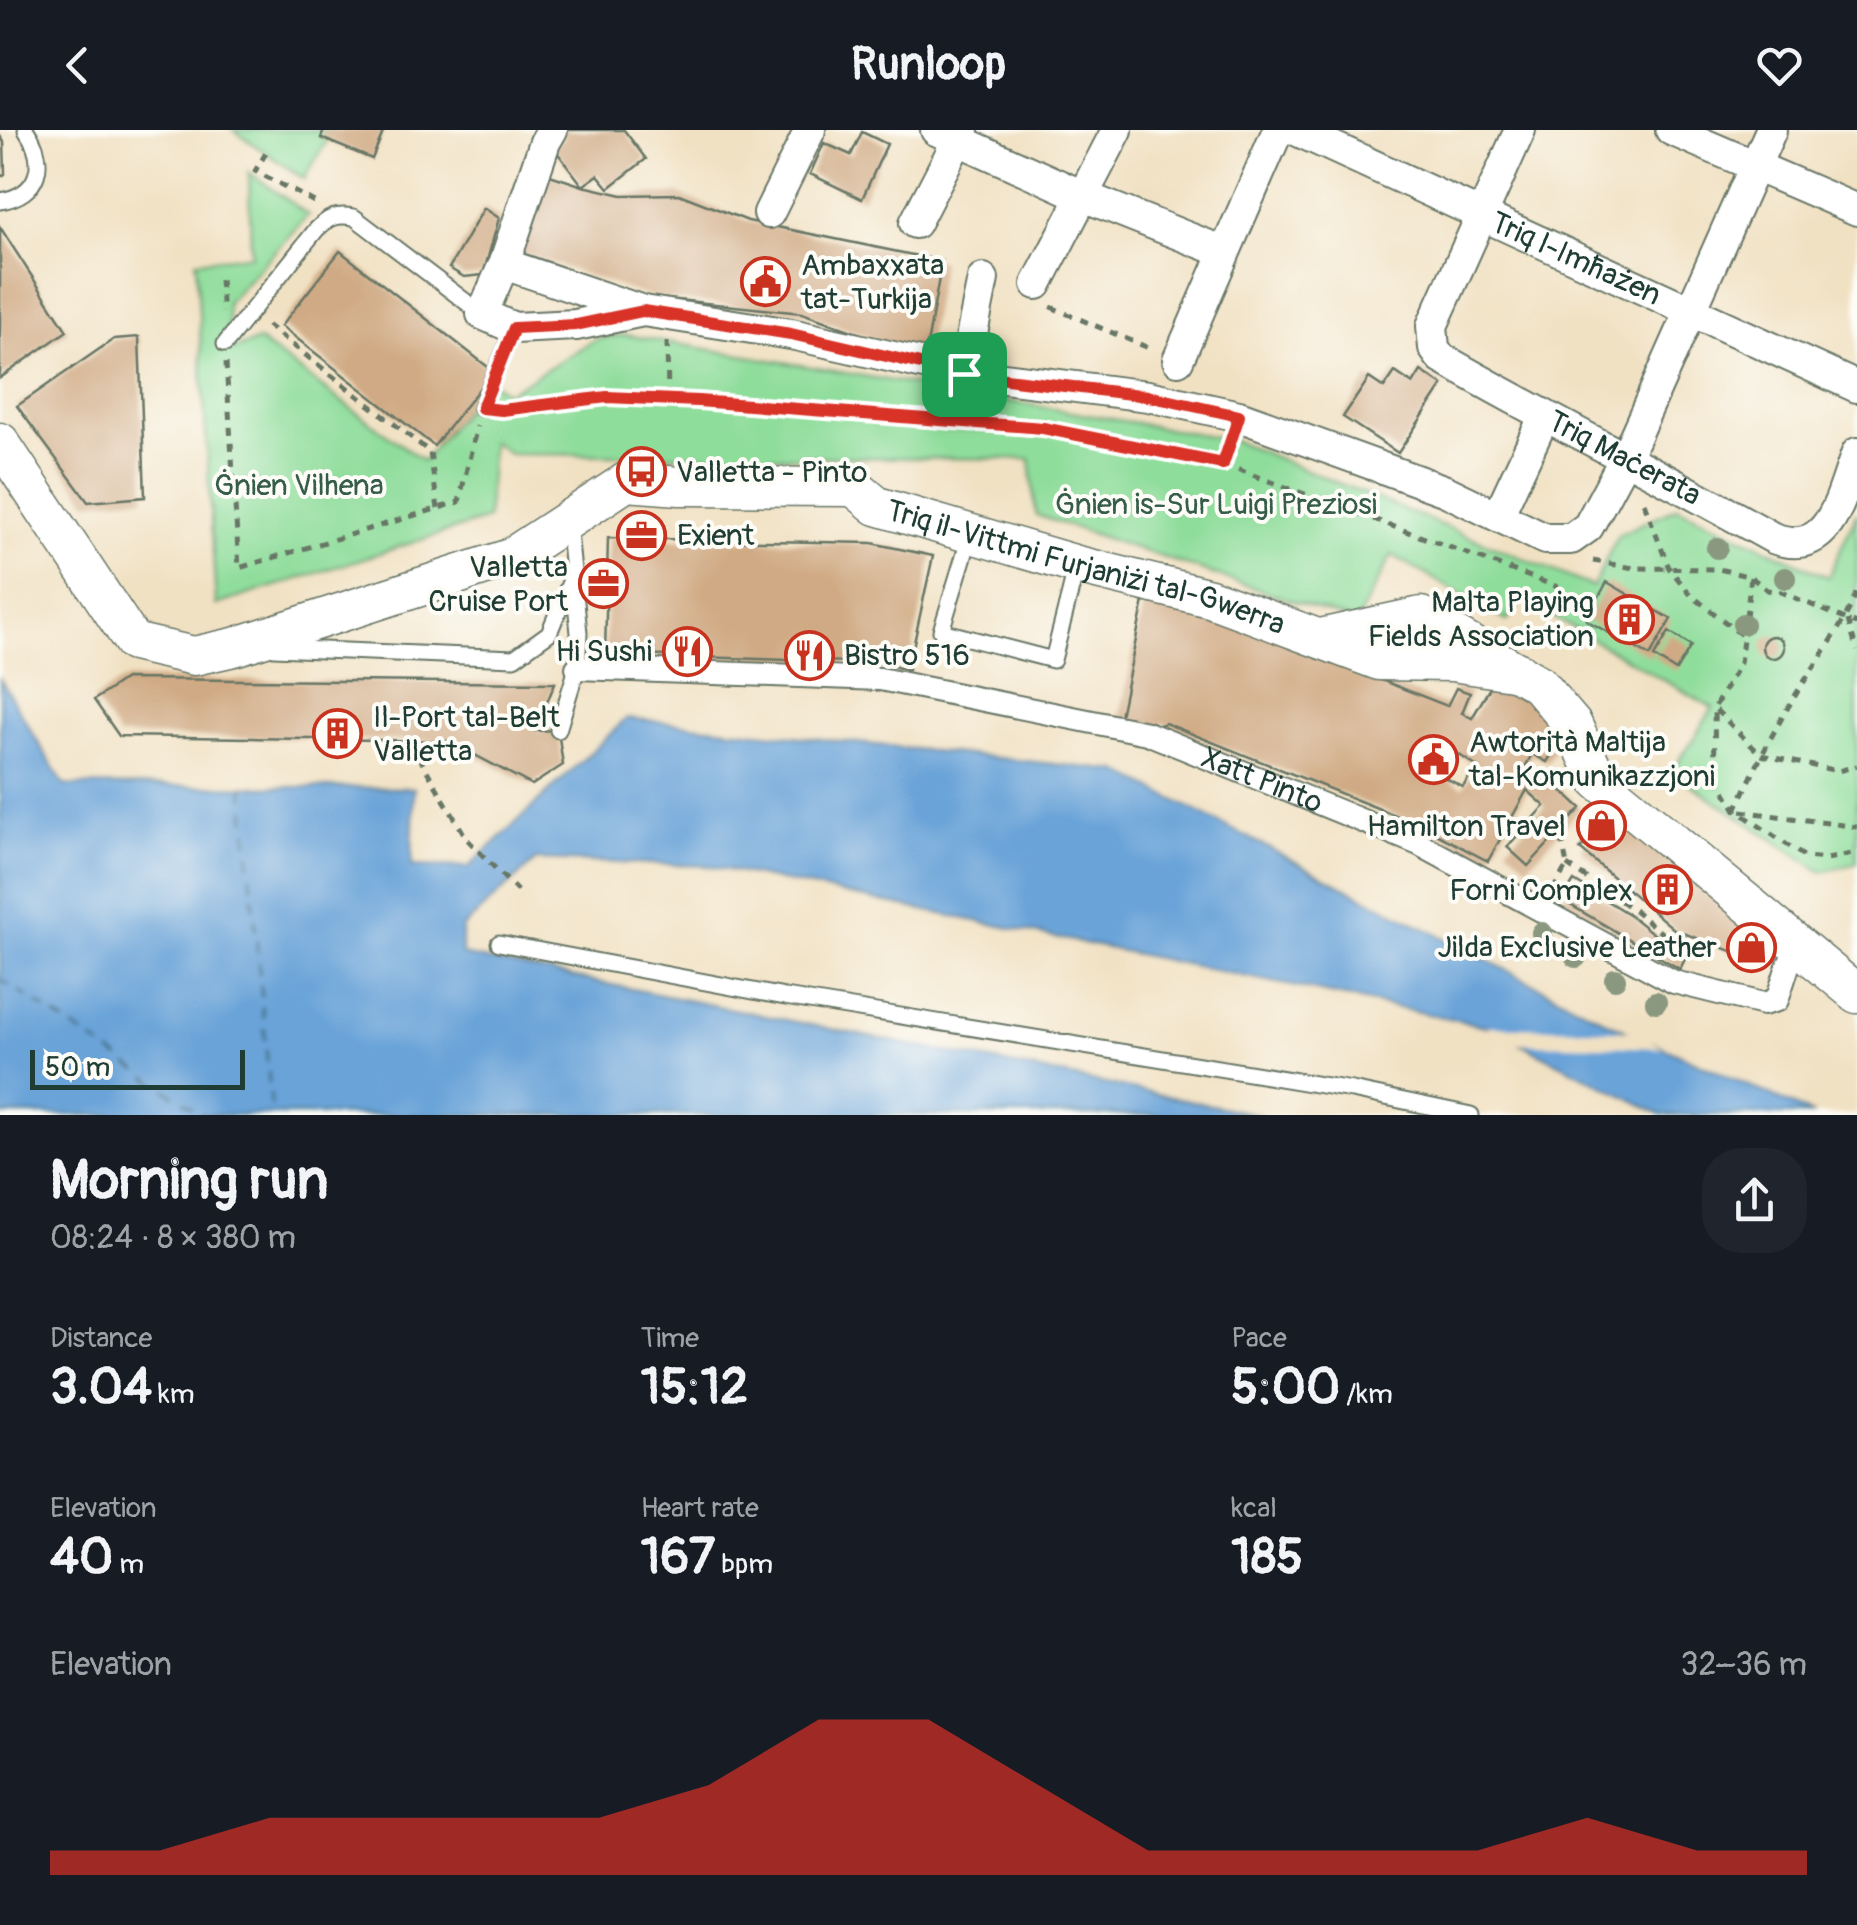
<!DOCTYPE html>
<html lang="en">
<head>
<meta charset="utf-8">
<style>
  :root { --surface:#171b24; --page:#20242c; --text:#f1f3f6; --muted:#9ea1a6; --accent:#d93025 }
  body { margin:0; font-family:Pangolin,sans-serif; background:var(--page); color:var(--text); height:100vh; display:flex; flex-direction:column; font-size:38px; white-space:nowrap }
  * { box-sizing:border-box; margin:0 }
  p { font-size:32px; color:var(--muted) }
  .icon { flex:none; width:55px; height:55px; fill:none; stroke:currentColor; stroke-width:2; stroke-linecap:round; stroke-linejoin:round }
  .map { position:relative; height:985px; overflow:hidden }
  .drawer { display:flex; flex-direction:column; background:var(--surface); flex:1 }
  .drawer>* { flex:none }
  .scale { position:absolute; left:30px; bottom:25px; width:215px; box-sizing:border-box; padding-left:10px; border:5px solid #1f3d34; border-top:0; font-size:28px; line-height:35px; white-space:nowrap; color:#1f3d34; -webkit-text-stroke:8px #fdfcf7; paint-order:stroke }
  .pin { position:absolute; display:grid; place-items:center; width:85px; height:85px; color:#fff; margin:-42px; border-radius:20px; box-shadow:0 5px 15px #0006 }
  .round { display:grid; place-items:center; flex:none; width:105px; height:105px; border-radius:40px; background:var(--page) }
  .head { display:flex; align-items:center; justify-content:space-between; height:170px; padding:0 50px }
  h1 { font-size:55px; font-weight:800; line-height:75px }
  .figures { display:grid; grid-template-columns:repeat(3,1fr); gap:15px; height:170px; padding:10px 50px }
  .figures div { display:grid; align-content:center }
  .figures b { font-size:50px; font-weight:800 }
  .figures small { font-size:28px; font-weight:400 }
  .figures p { font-size:28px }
  .chart { height:280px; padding:20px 50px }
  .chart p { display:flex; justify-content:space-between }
  .chart svg { width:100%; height:180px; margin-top:10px; fill:var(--accent); opacity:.7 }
  header { display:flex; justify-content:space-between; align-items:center; height:130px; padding:0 50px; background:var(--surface); font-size:45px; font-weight:800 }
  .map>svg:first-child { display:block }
</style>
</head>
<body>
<header><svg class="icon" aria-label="back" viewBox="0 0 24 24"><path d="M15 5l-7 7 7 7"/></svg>Runloop<svg class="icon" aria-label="heart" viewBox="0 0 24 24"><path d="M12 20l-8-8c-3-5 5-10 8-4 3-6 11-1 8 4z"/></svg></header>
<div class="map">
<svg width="1857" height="985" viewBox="0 0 1857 985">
  <rect width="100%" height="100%" fill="#fdfcf7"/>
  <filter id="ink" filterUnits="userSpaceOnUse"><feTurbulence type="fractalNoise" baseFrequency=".01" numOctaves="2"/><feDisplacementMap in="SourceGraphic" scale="20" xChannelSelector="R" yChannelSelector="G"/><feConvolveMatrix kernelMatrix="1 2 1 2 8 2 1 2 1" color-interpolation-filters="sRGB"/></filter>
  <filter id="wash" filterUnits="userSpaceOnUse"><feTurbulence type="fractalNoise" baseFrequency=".0048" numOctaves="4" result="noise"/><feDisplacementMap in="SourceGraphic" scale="40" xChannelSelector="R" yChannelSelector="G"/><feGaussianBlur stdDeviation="2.25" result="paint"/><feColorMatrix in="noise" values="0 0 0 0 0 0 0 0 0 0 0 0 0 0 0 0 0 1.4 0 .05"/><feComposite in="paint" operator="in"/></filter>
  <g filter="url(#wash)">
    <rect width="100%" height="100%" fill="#f1e1c3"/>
    <path fill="#8fdd9b" stroke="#578d68" stroke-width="2.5" d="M233,0H333L304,49Z
      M249,42L308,85L227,173L231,220L259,211L423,331L489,250L507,263L596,209L626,205L1233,310L1593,457L1618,405L1677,377L1828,447L1857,382V733L1822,742L1672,642L1713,578L1523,470L1507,491L1392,425L1356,492L1036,385L1030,329L509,324L492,311L487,389L216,475L196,131L251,125Z"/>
    <path fill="#69a3d8" stroke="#447086" stroke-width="2.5" d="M0,549L64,655L414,658L412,736L469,737L627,588L1118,641L1612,894L1814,985H1662L1486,896L708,736L536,730L462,798V825L1261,985H0Z"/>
    <path fill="#f1e1c3" d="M1487,896L1637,901L1663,918L1505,913L1492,906Z"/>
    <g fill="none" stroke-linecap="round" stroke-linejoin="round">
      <path stroke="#39616d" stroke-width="2.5" stroke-dasharray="12 10" stroke-linecap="butt" d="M243,657L272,985
        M0,849L204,985"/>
    </g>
    <g id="blocks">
      <path fill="#d0aa84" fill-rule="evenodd" d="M324,0H384L372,29L321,8Z
        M560,0H624L646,29L609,58L598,45L583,56L622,65L679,64L748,91L942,131L925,227L802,183L649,167L516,121L544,43L583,56L553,17L565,7Z
        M862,2L887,14L862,69L810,44L824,13L851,25Z
        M0,6L4,12L5,44L0,47Z
        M484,78L499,88L483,145L464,147L449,138Z
        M0,97L67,201L0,248Z
        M340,121L493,241L434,316L281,196Z
        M139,207L145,367L88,372L17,276L114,209Z
        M1421,241L1443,255L1398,323L1343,287L1369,248L1384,258L1395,242L1413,254Z
        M608,408L872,413L933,426L908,540L880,533L605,524Z
        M1607,452L1671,489L1650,526L1586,490Z
        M1144,471L1213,484L1447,576L1456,558L1470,563L1462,583L1472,588L1495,549L1569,596L1547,632L1532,624L1520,647L1531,654L1542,642L1581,678L1528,736L1507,717L1545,676L1527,660L1488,731L1417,694L1165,593L1157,596L1120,586ZM1455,622L1476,636L1463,657L1442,646Z
        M1669,502L1691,516L1676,541L1654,527Z
        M1762 517a11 11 0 1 1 22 0a11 11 0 1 1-22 0Z
        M125,549L555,553L535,601L558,600L563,635L532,655L448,611L119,606L94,570Z
        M1618,683L1766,807L1737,823L1675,800L1580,719Z
        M1574,751L1630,785L1685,829L1680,839L1562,770Z"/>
    </g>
  </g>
  <g filter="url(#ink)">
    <use href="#blocks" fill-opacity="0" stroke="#687666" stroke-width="2.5"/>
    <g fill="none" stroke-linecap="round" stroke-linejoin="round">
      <defs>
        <path id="service" d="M0,71C40,65 48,32 26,0
          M225,214L316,100C329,87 336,84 354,87L482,184
          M481,278L514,198
          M971,403L941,501L1053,530L1077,435
          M274,518L514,528L549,503L573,445
          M558,600L577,538L579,503L568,391
          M499,813L785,867L1352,960L1471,985"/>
        <g id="pedestrian">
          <path id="s1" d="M577,538L880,549L1147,603L1419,714L1674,852L1763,874L1777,870L1788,836L1800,815"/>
        </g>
        <g id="minor">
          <path d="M936,0L1083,66L1224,122"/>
          <path id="s2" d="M1296,0L1857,257"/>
          <path id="s3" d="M1520,0L1432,196L1434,218L1441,228C1550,291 1663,346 1773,408C1832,429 1840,366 1857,323"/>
          <path d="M1671,0L1857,80"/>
          <path d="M769,83L810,0"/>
          <path d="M915,93L963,0"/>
          <path d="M504,134L643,181L576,195L514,198L482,184L504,134L545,12L552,0"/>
          <path d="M1037,154L1117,0"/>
          <path d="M643,181L791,204L964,243L1148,266L1239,286L1446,361L1545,409H1571L1588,397L1626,326L1771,0"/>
          <path d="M1178,230L1278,0"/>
          <path d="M964,243L983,149"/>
          <path d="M1498,386L1544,287"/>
        </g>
        <g id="tertiary">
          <path id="s4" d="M0,312L133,512L194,526L234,517L510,428L626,352L680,356L854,357L877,376L1077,435L1210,468L1379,531L1452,532L1519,542"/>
          <path d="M1320,508L1421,486L1538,554L1573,595L1598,650L1857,864"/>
        </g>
      </defs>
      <use href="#service" stroke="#687666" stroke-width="19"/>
      <use href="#pedestrian" stroke="#687666" stroke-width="26"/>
      <use href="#minor" stroke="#687666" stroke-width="34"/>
      <use href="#tertiary" stroke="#687666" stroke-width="41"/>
      <path stroke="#687666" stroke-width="5" stroke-dasharray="8 8" stroke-linecap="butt" d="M266,23L255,41L318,74
        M220,150L223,182
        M1051,177L1151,219
        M267,195L430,322L438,379
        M667,212L668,269
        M226,233L239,438L459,372L477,296
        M505,280L607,267L697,271L1043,298L1223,334L1232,311
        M1223,334L1558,457
        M1644,373L1669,438L1691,465L1744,507
        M1593,431L1634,438L1719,439L1751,447L1767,460L1781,462L1857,494
        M1751,447L1740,533L1714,578L1715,643L1736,680L1805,727L1827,729L1857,723
        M1848,490L1857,521
        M1716,580L1761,625L1838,641L1857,636
        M419,627L467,709L517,761
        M1736,680C1753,642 1771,605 1793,569C1815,533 1842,501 1857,461
        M1741,681L1857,697
        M1567,735L1634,780L1694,830
        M1553,760L1567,735L1560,701"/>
      <use href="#service" stroke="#fff" stroke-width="15"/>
      <use href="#pedestrian" stroke="#fff" stroke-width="22"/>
      <use href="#minor" stroke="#fff" stroke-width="30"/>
      <use href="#tertiary" stroke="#fff" stroke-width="38"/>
    </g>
    <g fill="#8a9880">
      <circle cx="1717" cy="418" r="11"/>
      <circle cx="1785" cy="448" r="11"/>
      <circle cx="1743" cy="494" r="11"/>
      <circle cx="1542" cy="803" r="11"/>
      <circle cx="1576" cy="827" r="11"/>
      <circle cx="1615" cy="849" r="11"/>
      <circle cx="1656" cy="872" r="11"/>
    </g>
  </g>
  <g fill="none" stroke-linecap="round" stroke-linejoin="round" filter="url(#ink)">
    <defs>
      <path id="route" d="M643,181L791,204L964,244L1148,266L1239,286L1223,334L1043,298L698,271L607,267L502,280L482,278L514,198L576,195Z"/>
    </defs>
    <use href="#route" stroke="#fff" stroke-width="20"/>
    <use href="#route" stroke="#d93025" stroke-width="12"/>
  </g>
  <defs>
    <symbol id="civic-ring" viewBox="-11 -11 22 22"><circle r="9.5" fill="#fdfcf7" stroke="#c8321e" stroke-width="1.5"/><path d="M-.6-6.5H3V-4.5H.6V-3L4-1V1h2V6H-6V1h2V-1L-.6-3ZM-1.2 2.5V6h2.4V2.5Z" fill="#c8321e"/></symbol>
    <symbol id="bus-ring" viewBox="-11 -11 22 22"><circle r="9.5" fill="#fdfcf7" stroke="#c8321e" stroke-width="1.5"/><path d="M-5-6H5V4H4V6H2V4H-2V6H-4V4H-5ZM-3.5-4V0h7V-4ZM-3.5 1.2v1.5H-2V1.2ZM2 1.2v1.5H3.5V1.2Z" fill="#c8321e"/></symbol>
    <symbol id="office-ring" viewBox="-11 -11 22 22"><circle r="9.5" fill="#fdfcf7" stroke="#c8321e" stroke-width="1.5"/><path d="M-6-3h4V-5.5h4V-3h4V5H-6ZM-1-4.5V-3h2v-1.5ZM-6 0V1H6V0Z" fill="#c8321e"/></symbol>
    <symbol id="building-ring" viewBox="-11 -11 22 22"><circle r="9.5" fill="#fdfcf7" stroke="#c8321e" stroke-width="1.5"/><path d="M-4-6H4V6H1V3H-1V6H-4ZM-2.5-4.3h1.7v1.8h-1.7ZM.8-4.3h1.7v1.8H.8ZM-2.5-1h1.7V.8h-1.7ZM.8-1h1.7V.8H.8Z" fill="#c8321e"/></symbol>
    <symbol id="restaurant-ring" viewBox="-11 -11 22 22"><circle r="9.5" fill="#fdfcf7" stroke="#c8321e" stroke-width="1.5"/><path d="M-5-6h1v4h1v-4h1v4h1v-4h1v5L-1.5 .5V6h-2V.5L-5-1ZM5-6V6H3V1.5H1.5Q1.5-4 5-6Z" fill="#c8321e"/></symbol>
    <symbol id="shop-ring" viewBox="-11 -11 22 22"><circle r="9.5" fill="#fdfcf7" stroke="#c8321e" stroke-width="1.5"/><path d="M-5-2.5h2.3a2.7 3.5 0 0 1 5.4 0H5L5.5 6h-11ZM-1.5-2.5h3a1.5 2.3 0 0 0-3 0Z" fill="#c8321e"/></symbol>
  </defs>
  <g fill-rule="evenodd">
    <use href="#civic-ring" x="738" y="124" width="55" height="55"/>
    <use href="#bus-ring" x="614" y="314" width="55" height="55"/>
    <use href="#office-ring" x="614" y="378" width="55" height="55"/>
    <use href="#office-ring" x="576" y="426" width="55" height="55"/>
    <use href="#building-ring" x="1602" y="462" width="55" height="55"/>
    <use href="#restaurant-ring" x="660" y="494" width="55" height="55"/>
    <use href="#restaurant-ring" x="782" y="498" width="55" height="55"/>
    <use href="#building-ring" x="310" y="576" width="55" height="55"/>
    <use href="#civic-ring" x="1406" y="602" width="55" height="55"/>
    <use href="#shop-ring" x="1574" y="668" width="55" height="55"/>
    <use href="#building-ring" x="1640" y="732" width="55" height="55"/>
    <use href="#shop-ring" x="1724" y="790" width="55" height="55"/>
  </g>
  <g text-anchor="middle" stroke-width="8" stroke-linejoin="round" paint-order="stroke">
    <g font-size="30" fill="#1f3d34" stroke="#fdfcf7">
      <text dy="10" stroke="none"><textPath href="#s2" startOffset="308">Triq l-Imħażen</textPath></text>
      <text dy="10" stroke="none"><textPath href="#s3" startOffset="458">Triq Maċerata</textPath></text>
      <text dy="10" stroke="none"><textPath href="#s4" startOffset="1248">Triq il-Vittmi Furjaniżi tal-Gwerra</textPath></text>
      <text dy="10" stroke="none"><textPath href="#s1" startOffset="700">Xatt Pinto</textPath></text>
    </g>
    <g font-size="30" fill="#1f3d34" stroke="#fdfcf7" text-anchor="start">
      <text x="801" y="145">Ambaxxata<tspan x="801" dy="34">tat-Turkija</tspan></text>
      <text x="676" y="352">Valletta - Pinto</text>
      <text x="677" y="415">Exient</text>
      <text x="568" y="447" text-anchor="end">Valletta<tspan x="568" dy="34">Cruise Port</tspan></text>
      <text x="1594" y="482" text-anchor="end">Malta Playing<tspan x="1594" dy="34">Fields Association</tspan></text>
      <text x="652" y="531" text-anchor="end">Hi Sushi</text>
      <text x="844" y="535">Bistro 516</text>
      <text x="373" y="597">Il-Port tal-Belt<tspan x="373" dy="34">Valletta</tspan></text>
      <text x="1469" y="622">Awtorità Maltija<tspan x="1469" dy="34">tal-Komunikazzjoni</tspan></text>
      <text x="1566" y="706" text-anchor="end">Hamilton Travel</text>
      <text x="1633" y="770" text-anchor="end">Forni Complex</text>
      <text x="1717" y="827" text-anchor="end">Jilda Exclusive Leather</text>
    </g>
    <g font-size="30" fill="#355d49" stroke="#fdfcf7">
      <text x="299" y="365">Ġnien Vilhena</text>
      <text x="1216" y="384">Ġnien is-Sur Luigi Preziosi</text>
    </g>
  </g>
</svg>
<div class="scale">50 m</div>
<div class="pin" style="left:964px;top:244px;background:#1e9e55"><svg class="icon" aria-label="arrive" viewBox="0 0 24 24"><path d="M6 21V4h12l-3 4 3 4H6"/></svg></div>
</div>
<section class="drawer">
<div class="head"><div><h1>Morning run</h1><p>08:24 · 8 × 380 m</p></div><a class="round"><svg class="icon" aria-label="share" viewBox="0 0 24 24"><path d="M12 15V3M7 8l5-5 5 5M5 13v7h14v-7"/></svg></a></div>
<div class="figures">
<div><p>Distance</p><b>3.04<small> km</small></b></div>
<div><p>Time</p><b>15:12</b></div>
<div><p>Pace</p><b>5:00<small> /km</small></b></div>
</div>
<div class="figures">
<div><p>Elevation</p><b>40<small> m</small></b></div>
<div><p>Heart rate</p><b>167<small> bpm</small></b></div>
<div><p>kcal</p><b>185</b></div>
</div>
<div class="chart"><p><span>Elevation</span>32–36 m</p>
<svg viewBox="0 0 160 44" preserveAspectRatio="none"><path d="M0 44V38L10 38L20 30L30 30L40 30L50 30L60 22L70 6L80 6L90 22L100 38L110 38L120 38L130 38L140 30L150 38L160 38V44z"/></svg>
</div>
</section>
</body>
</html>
